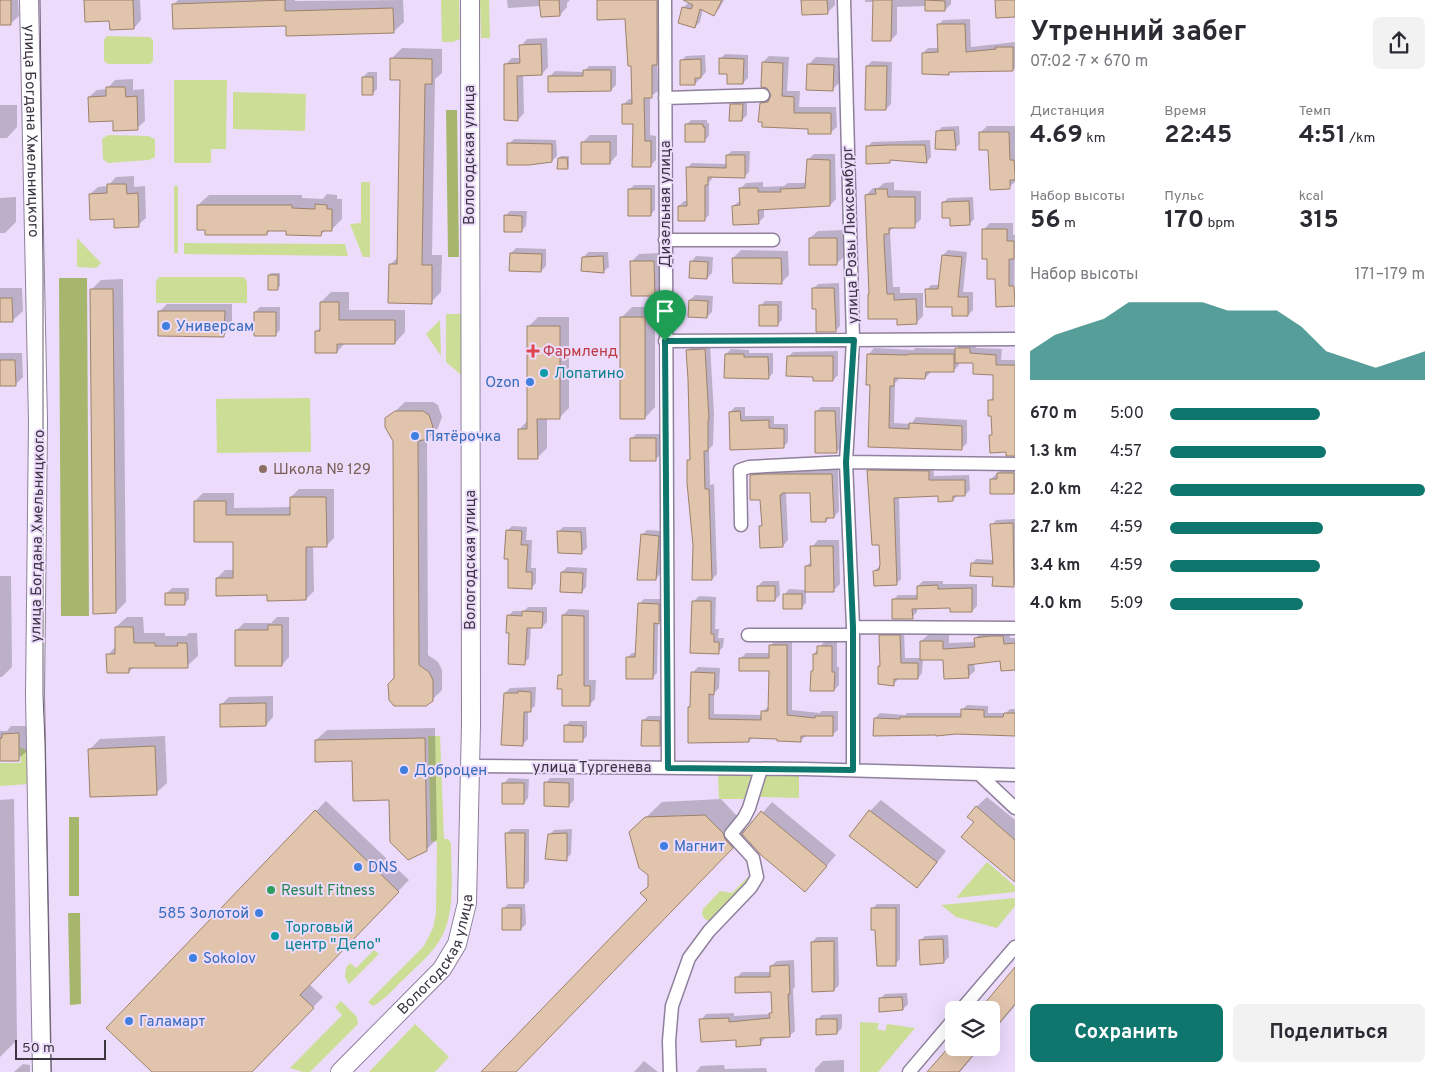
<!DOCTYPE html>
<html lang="ru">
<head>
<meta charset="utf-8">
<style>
  :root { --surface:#fff; --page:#f2f2f3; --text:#2b2b33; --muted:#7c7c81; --accent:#0f766e }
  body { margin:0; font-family:Overpass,sans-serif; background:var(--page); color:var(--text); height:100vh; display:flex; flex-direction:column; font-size:19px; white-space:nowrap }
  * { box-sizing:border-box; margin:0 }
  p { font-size:16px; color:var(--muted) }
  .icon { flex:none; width:28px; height:28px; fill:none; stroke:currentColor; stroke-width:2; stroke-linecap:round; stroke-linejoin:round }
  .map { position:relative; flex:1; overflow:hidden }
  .drawer { display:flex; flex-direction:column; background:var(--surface); width:425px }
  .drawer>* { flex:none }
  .tools { position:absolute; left:945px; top:1001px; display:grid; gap:10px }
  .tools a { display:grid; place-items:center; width:55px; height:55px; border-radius:8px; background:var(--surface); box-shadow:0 5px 20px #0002; font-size:25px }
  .scale { position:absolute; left:15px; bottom:12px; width:91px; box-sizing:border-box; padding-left:5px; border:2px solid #3b3441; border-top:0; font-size:14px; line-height:18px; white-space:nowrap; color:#3b3441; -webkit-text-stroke:4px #ecdbfb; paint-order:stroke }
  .pin { position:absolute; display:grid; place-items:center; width:42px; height:42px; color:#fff; margin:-51px -21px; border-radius:50% 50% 50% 0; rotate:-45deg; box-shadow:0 0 5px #0007 }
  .pin .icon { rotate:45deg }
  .round { display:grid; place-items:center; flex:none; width:52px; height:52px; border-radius:8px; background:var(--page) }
  .head { display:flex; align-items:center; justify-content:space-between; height:85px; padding:0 15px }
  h1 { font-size:28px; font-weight:700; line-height:38px }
  .metrics { display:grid; grid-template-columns:repeat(3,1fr); gap:8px; height:85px; padding:5px 15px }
  .metrics div { display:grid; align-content:center }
  .metrics b { font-size:25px; font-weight:700 }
  .metrics small { font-size:14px; font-weight:400 }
  .metrics p { font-size:14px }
  .chart { height:140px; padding:10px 15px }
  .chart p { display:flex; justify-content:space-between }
  .chart svg { width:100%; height:90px; margin-top:5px; fill:var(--accent); opacity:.7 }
  .cta { display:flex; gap:10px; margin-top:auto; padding:10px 15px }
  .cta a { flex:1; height:58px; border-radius:8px; background:var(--accent); color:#fff; font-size:20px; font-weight:700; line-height:58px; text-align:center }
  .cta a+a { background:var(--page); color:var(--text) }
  ul { padding:0 15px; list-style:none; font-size:16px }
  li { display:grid; grid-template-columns:80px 60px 1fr; align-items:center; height:38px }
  li i { height:12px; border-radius:6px; background:var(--accent) }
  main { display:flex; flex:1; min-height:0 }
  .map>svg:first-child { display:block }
</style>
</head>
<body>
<main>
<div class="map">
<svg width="1015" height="1072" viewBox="0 0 1015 1072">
  <rect width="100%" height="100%" fill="#ecdbfb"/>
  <path fill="#ccde95" d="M441,0H459L460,39L453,42H442Z
    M480,0H489L490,38H481Z
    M107,36L150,37L153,40V61L150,64H108L104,61V40Z
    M174,80H227L226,149H211V163H174Z
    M233,92L306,94L305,131L233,129Z
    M108,135L148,136L155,139V157L149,160L108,163L103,159L102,139Z
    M361,182H370V257H363L350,224L361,223Z
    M174,186H178V253H174Z
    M77,238L101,263L96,268L77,267Z
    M184,243L345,244L348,256L184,254Z
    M160,277H244L247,282V303H156V282L158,278Z
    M446,314H466V379L446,362Z
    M440,320L441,356L426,334Z
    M310,398L311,452L217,453L216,399Z
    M428,736H440L444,839H448L451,843C451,871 456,913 441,938C433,953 417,966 405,978C395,987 385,1000 373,1006L368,1002L424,946L433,928L436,913L437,842L431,841Z
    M20,747L31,753L29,784L0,786V763H21Z
    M718,772H751V780L744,799H719Z
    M767,773L799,774V798L760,797Z
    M987,862L1015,886V892L956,898Z
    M751,874L753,878L711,921L706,920L702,915L703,909L720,891L732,893Z
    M1015,898V906L997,928L956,917L941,905Z
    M374,950L379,954L349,984L345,977L346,968L350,963L356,968Z
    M341,1001L357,1017L358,1024L310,1072H303L290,1068L342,1015L335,1007Z
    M860,1022L879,1023L877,1029L885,1031L887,1024L915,1028L878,1072H860Z
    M415,1024L449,1057L435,1072H369Z"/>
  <path fill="#a6b76d" d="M446,110H457L459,257H448Z
    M59,278H87L89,616H61Z
    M69,817H79V896H69Z
    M68,913H80L81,1004L70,1005Z"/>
  <path fill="#0003" d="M0,0H18L19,16L11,23L0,24Z
    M85,0H140L141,20L134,28L111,19Z
    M178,0H295V1L403,0L404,22L393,32L287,24L174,4Z
    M507,0H570L567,3V7L560,15L541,6L508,8Z
    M598,0H663V58L657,63L658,91L650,97V135L656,136V160L650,166L634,122L623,105L629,99H633V65L626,18Z
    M697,0H724L719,9L714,14L703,9L700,22L695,27L683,8L688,3L694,4Z
    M802,0H835V5L827,13Z
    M865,0H951V4L945,10L926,6L897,7V34L891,40L874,2H865Z
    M970,19L971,47L1015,42V68L1013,70L951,71L948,73L923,53L928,48H939L938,25L943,20Z
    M547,38L548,67L542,74L523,75L524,113L518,120L505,65L512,58H521V46L527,39Z
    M402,48L442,49V73L435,79L432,255H442L441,292L431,302L390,265L398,257L401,79L392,58Z
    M725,54L748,55V78L743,83L729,73L720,59Z
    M705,55L706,72L695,84L681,61L686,56Z
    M769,56L789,57L787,91H800L799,107H836L837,127L830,133L809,128L761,104L767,97L772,96L763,62Z
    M816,57L841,58L840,82L832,90L808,65Z
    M872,61L892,62L891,104L886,109L867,66Z
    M589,66H616V85L611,90L550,76L555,71L583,72Z
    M368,72H377V89L372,94L363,77Z
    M133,79V90L144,89L145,121L137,128L114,120L89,97L97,90L107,89L115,80Z
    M747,99V115L742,120L731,105L736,100Z
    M0,105H17V127L7,138H0Z
    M691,120H707V123H709V136L704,141L686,125Z
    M959,126L960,144L955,148L937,132L942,127Z
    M987,126H1015V182L1009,187L980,133Z
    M590,135H617V155L610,163L582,143Z
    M514,139L556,140L557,156L552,161L509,144Z
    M930,140L931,157L926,162L892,159L889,162L867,147L872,142Z
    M732,151H750L749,172L744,177L712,176V179L709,182V215L704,220L679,206L684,201H688L687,168L692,163L727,164V155Z
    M814,154H835L836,199L830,205L764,208V217L758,223L733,206L741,200L740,189L746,183L763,182V187L784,186L788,183H807L808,160Z
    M561,156H569V166L567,168L559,158Z
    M134,176V187L145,186L146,218L138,225L115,217L90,194L98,187L108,186L116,177Z
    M894,182V190L921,191V219L914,226H895L890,231L893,287H900V293H923V316L916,323L898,318L869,294L866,195L873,188H878L884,183Z
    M634,185H655V210L650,215L629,190Z
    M327,194L337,195V199H342V219L331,230H326L321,234L288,230L271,229L267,234L206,229L198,205L209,195H302V198L323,199Z
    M16,197V222L5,233H0V198Z
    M973,197L974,219L969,224L951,216L943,203L948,198Z
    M510,211H527L526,226L521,231L505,216Z
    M990,223H1013V235H1015L1014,305L989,258L983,230Z
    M844,230L845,256L837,263L810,238L818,231Z
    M516,248L546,249V266L541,271L511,253Z
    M741,250L788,251L789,275L781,283L733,258Z
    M948,250L967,252L963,292H973V310L968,315L927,290L931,285H940L943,255Z
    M588,252H608L609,267L604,271L582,270L583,258Z
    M661,253L662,287L654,295L631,262L639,254Z
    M696,256L713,257L712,273L707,278L692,261Z
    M271,273H280V286L278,288L269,275Z
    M123,279L126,602L116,612L91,290L101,280Z
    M839,283L840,326L835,331L818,308L813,289L818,284Z
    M0,288H22L23,311L12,321H0Z
    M331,292H349V310H405V332L395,343L346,342L337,352L316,332L321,327V302Z
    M695,295L713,296L712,312L707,317L690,300Z
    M765,301H782V320L777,325L760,306Z
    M167,304H232V328L224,335L159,312Z
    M260,307H280V330L275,335L255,312Z
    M632,307H655V407L645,418L621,318Z
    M538,317H569V408L559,418H547V448L537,458L519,430L528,420V327Z
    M963,343H976V348L1002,349L1001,360H1015V454L1007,451L990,436L993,433L989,401L995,396V374L975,362H959V365L953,371L931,372L925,378L899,377V379L895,383L894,423L911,424L916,417L967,420V443L961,449L869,446L872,384L869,354L874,348L914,350L915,348L957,349Z
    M710,345L714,414L713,445L709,449L710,485L714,484L717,574L712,579L694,545L688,461L691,457L687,351L692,346Z
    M731,349L749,350V353H773V373L768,378L726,354Z
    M838,351V375L833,380L814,376L788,357L793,352Z
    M0,353H22L23,377L15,385H0Z
    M405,402H433L438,405L442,417L438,428L427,438L428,655L438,662L442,670V690L432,700L396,678L394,441L387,419Z
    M735,407H745V416H774V424H788V442L783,447L732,448L730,412Z
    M821,407H840L841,447L836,452L816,412Z
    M636,434H661V454L656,459L631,439Z
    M873,466L933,467L934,476L969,475L970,490L965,495H958L953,500L939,494L899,497L901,579L896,584L874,571L880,566L881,544L868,471Z
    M1003,468H1015V491L1013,493L991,479Z
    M838,469L839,511L834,517H830L826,521L812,491L786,492L788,540L783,546L760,527L763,524L761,499L751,476L757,470Z
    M299,489H334V538L326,546H313L314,591L306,599L269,594L217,578L225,570H234V541L195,501L203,493H234V508L291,507V497Z
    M1015,519V584L1013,586L972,564L976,559L994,560L992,525L996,520Z
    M512,526L527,527L526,540H532L531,568H536V583L531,588L507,531Z
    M563,527H586L587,548L582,552H559L558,532Z
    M647,530L663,531L660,574L656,579L642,535Z
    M818,540H839L840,584L833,591L806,590V603L801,608L785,594L789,589L806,590V566L812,561V547Z
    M567,567L587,568L586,587L582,592L562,572Z
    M0,576H11L12,667L2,677H0Z
    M763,581H779L780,595L775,600L758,586Z
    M923,581H943V584H977V606L972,611L951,607L917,608V612L912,617L893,600L898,595H918V586Z
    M172,588H189V599L184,604L167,593Z
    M699,596L716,597L715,629H719L718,638H724L723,647L718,652L694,601Z
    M644,599H664L663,617L658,623L657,673L652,678L627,658L632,653H636L639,604Z
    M528,607H547V622L542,627H531L529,658L524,663L511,632L508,616L513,611H524Z
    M569,609L589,610V680H596L595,699L589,705L563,688L559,676L564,671L563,615Z
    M127,617H143L144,633H165V636H186L189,633H197L198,656L187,666L134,667L129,672L108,655L116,646V627Z
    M277,617H289V657L282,665L236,631L244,623H271Z
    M1009,630L1010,638H1015V669L1001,660L974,663L975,671L968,677L944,659H923L922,673L918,678H899L894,684L879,666L881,664V636L886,631H904L905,658H921V641L928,635H949V643L976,642V638L982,632Z
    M776,640H792V710L820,713L821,711H838V730L832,735L806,736L800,741L778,737H753L749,741L689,742L692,673L698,667L720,668L719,688L714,693V714L762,715V712L769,706L770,670L740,659L746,653H770L771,645Z
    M824,642H837V667H839V685L834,690L812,671L814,669V654Z
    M536,687L535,706L528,711V739L523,744L505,693L510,688Z
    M273,696V717L266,725L221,705L229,697Z
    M967,705L988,706V713H1006L1010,709H1015V734L875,718L880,713L905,715L907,713H962V710Z
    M648,716H664V740L659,745L643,721Z
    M570,721H587V736L582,741L565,726Z
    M11,726H26V752L18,759H0V731H7Z
    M435,728L437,839L426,850L390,799L353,760L316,740L327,730Z
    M165,736L167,783L156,793L90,749L100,739Z
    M509,778L529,779L528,798L524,803L504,783Z
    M550,778H574V800L569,805L546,783Z
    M987,797L1015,820V881L975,822L976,807Z
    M14,799L17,1040L0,1057V800Z
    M721,799L738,817L740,823L747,831L772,802L836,855L805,891L745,835L515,1072H484L649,900L642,893L650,885L649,875L630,833L662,802Z
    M881,800L946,851L927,876L916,886L851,836L870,811Z
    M326,801L409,880L309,984L323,997L250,1072H154L316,811Z
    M511,829H529V881L524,886L506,834Z
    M572,829L571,854L566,859L549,835L554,830Z
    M508,904H525L526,924L521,929L503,909Z
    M877,904H900V959L895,964L876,929L872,909Z
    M948,935L949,957L944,962L920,941L925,936Z
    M817,937H838L839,985L834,990L812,942Z
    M794,960L795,987L793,989L795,1031L789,1036L766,1037L760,1044L737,1039L701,1020L706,1014L734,1013V1016L770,1014L773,1011L772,991L736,978L742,972H772L771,966L777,961Z
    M1015,969V1006L991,1034V1010H981Z
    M907,993L908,1004L903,1009L880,999L885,994Z
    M842,1014V1028L837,1033L817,1020L822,1015Z
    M954,1043V1048H980L960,1072H929Z
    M844,1060V1072H815V1069L823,1061Z
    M644,1061L658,1072H634Z
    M23,1064L30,1065V1072H14Z
    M724,1065L725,1069L766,1068L767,1072H696L701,1066Z"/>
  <path fill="#e1c4ac" stroke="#9c826b" d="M0,0H11V25H0Z
    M84,0H133L134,29L110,30L109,21L85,22Z
    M285,0V11L393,8L394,33L286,36V26L173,29L172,4Z
    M539,0H559L560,16L541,17Z
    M597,0H657V65H652V98H644L645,141H651V167H632L633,124H622V104H632L631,66H628L625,19L597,20Z
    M683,0H722L714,16L700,9L695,28L678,23L682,7L691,9L693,5Z
    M801,0H827L828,14L802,15Z
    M873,0H892L891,41H872Z
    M925,0L945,1V11H925Z
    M995,0H1015V17L996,18Z
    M937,24H965L966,52L996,49L995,47H1013V71L949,72V75L922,74V53L938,52Z
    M541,44L542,75L517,76L518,121L504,120V64L520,63L519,45Z
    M390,58L432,59V84H425L422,265H432V304L388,303L389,264H397L400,80H390Z
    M719,58L744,59L743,84H727V74H719Z
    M701,59V78H695V85H680V60Z
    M762,62L783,63L782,96L794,97V113H831V134H808V129L762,127V122H758L760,103L768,102L771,95L767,88L761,87Z
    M807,64L834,65L833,91L806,90Z
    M866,66H887L886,110H865Z
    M583,70H611V91L548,92V76H583Z
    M362,77H373V95H362Z
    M106,87H125L126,97L137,96L138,130L113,131V121L89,122L88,97L106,96Z
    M730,104H743L742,121H729Z
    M685,124H703V127H705V142H685Z
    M954,130L956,150L935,149L936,131Z
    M979,132H1009L1010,160H1014L1015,176V180H1010V189L990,190L988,150H979Z
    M581,142H610V164H581Z
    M507,143L552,144V162L529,165H507Z
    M889,145H925L927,163L890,160V163L866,164V146Z
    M726,155H745V178L708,177V185H705V221H678V206H687L686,167L726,168Z
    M558,158H567L568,169H557Z
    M807,159L830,160V206L758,210L759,224L733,225L732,206L740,205L739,188H758V192H781L780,189L805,188Z
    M107,184H126L127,194L138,193L139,227L114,228V219L90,220L89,194L107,193Z
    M628,189H651V216H628Z
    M875,189H887L888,197H915V228H889V234H884V241L887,294H894V300L916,299L917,324L897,325V319H868V294H869L865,195L876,194Z
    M969,201L970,225L950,226V218H942V202Z
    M315,204L327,205V209H332V231H322L321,236L286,235V231H267V235H205V230H197V205H292V208L315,209Z
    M504,215L522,216V232H504Z
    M982,229H1007V241H1014V259H1009V286H1014L1015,306L996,307L995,279H987V259H982Z
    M809,238H837V265H809Z
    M510,253L542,254L541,272L509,271Z
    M942,255L962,257L958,297H968V316H952V307H926L925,289H938Z
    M603,256L604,273L581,271L582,257Z
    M732,258H781L782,284L733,283Z
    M630,261H654L655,296H631Z
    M690,261L708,262L707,279L689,278Z
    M268,275H278V290H268Z
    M812,288H834L836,332H816V309H812Z
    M90,289H113L116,613L93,614Z
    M0,298H12L13,322H0Z
    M689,300L708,301L707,318L688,317Z
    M320,302H339V320H395V344H337V353H315V331H320Z
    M759,305H778V326H759Z
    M158,311H225L224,337L158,336Z
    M254,312H276V336H254Z
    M620,317H645V419H620Z
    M527,326H560V419H537L538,459H518V429H527Z
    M955,348H970V353L996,355V365H1015V456H1006V452L990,453L989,435H992L991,416H988V400H993V375L973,374V363H955Z
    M705,349L709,420H708V451H704L705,489H709L712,580H692L693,545L687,483V460H690L688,379L686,350Z
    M725,354H744V357H768L769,379L724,378Z
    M867,354L908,355L909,354H954V372H926L925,379L894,378V386H890L889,428L909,429V423L962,426V450L868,447L870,385H866Z
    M787,356H833V381H813V377L786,376Z
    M0,360H15L16,386H0Z
    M395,411H423L429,415L433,427L429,439L418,441L419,665L429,672L433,680V701L426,706H394L389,700L388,684L394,678L393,441L385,427V418Z
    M740,411L741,421L769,420V428L784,429V448L730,450L729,412Z
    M815,411H835L837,453H815Z
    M630,438H656V461H630Z
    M867,470L929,471V480H965V496H953V501L938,502V496L894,498L897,585L874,586L873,571L879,570L880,564L879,545H872Z
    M997,473H1014V494H990V479H997Z
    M763,474H832L834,518H826V522H811L810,493H782V495H780L783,547L760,548L759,526H762L760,500H750V475Z
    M290,497H326L327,547H306V600L267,601V595L216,596V578H233V542H194V501H226V515H290Z
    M1013,523L1014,587L992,586L993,577L970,576L971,563L993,564L990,524Z
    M506,530L522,531L521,545H528L526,572H532V589L508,588V559H504Z
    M557,531L581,532L582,554L558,553Z
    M641,534L659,536L656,580H637Z
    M810,546H833L834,592H805V566H811Z
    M561,572L583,573L582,593L560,592Z
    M938,585V589L972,588V612H950V608L912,609L913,619H892V599H917V586Z
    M757,586H775V601H757Z
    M165,593H185V605H165Z
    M783,594H802V609H783Z
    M692,601H711V634H714V642H719V654L690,653Z
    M638,603L659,604V624L654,623L653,679H626V657H635Z
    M522,611L543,612L542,628H527L525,665L508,664L509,633H506L507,615L522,616Z
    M562,615L584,616V686H590V706H562V689H557L558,675H562Z
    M268,625H282V666H235V630H268Z
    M115,627H133L134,643H155V646H178L177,643H187L188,668H129V673H107L106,654H115Z
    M879,635H900L901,663H918V679H894V686L878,684V666H880Z
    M991,636H1003L1004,644L1015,643V670L1001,671L1000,661L968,665L969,678L944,679L943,660H920V641H943V649L975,647L974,638Z
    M769,645H787V715L815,718V716H833V736H801V742L777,741V739L749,738V742L688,743V707H690L691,672L715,673L714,695L709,694V719L761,720V711H768L769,671H739V658H769Z
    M817,646H832V672H835L834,691H810L811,671H813V654H817Z
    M518,691L531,692V712H524L523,746L501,745L504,693H518Z
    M266,703V726L220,727V704Z
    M961,709L984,710V717H1003L1004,713H1015V736L956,734L936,736V735L873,736L874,718L900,719V717H961Z
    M642,720L660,721V746H641Z
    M564,725L583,726V742H564Z
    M19,733V761H0V738H2V734Z
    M425,738L427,851L408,860L390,842L389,800L353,801L352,761L315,762V740Z
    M155,746L157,795L90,797L88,749Z
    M544,782L569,783V807L544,806Z
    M502,783H524V804H502Z
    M976,806L1015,840V882L961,837L974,822L967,817Z
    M315,810L399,892L300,995L314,1008L252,1072H152L106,1028Z
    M869,810L937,862L917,888L849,836Z
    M761,811L827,866L805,892L761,855L742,834Z
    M705,815L723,833L725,839L733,848L516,1072H481L647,900L640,893L648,887V875L639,868L629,832L645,817Z
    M505,833H525L524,888H507Z
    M567,833V861L545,859L548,834Z
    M502,908H521V930H502Z
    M871,908H896V966H877L875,930H871Z
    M943,939L944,963L920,965L919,940Z
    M834,941V991L812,992L811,942Z
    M789,965L790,994H788L790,1037L760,1038L761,1045L736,1047V1040L701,1042L699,1019L729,1018V1022L770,1018L769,1013H772L771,992L735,993V977H770V966Z
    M1015,967V1004L991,1033V1010H979Z
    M902,997L903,1010L879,1012V998Z
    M816,1019H837V1034L816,1035Z
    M948,1048H979L959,1072H927Z"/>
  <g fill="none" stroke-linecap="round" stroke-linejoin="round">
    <defs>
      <path id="minor" d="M665,0L668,768
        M844,0L853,340L846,462L853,627V770
        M665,98L763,95
        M665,240H773
        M665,341L1015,339
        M741,525L740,470L749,467L846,462L1015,464
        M853,627L1015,628
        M748,635H853
        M469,766L805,769L1015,775
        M980,775L1015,808
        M961,1010L1015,947
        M670,1072L669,1041L672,1006L689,958L709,931L751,887L757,877L753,858L731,834L744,818L749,808L761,769
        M909,1072L954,1019"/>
      <g id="secondary">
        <path id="s1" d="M29,0L38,421L35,695L42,1072"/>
        <path id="s2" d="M340,1072L442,969L457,944L467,903L471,724L470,0"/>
      </g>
    </defs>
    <use href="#minor" stroke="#8f809d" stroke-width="15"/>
    <use href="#secondary" stroke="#8f809d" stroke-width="20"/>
    <use href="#minor" stroke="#fff" stroke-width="12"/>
    <use href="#secondary" stroke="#fff" stroke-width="18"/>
    <path stroke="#62596a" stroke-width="1" d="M40,0L43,269V695L45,742L51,1072"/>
  </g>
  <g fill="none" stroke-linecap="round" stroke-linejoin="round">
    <defs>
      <path id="route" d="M854,340L846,462L853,627V770L668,768L665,341Z"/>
    </defs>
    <use href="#route" stroke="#fff" stroke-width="10"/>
    <use href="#route" stroke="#0f766e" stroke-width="6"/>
  </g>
  <g fill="#3f7fe0" stroke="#ecdbfb" stroke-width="2">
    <circle cx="166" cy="326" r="5"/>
    <circle cx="530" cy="382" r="5"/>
    <circle cx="415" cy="436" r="5"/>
    <circle cx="404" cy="770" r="5"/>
    <circle cx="664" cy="846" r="5"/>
    <circle cx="358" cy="867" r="5"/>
    <circle cx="259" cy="913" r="5"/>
    <circle cx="193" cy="958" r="5"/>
    <circle cx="129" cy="1021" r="5"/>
  </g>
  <path fill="#e0444e" stroke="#ecdbfb" stroke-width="2" d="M530.5 343.5h5v5h5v5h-5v5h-5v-5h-5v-5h5z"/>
  <g fill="#0f9aa8" stroke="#ecdbfb" stroke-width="2">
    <circle cx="544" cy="373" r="5"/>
    <circle cx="275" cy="936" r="5"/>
  </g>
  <circle fill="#8d6e63" stroke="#ecdbfb" stroke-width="2" cx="263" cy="469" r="5"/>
  <circle fill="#2e9e5b" stroke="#ecdbfb" stroke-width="2" cx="271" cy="890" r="5"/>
  <g text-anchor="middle" stroke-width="4" stroke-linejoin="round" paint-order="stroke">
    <g font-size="15" fill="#3b3441" stroke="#ecdbfb">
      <text dy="5" stroke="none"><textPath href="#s1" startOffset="131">улица Богдана Хмельницкого</textPath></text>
      <text transform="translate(469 155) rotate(-90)" y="5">Вологодская улица</text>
      <text transform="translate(665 204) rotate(-90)" y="5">Дизельная улица</text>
      <text transform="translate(850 235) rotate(-92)" y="5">улица Розы Люксембург</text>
      <text transform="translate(37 536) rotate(-89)" y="5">улица Богдана Хмельницкого</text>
      <text transform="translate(470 560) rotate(-90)" y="5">Вологодская улица</text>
      <text x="592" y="772">улица Тургенева</text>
      <text dy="5" stroke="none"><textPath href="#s2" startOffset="155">Вологодская улица</textPath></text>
    </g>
    <g font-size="15" fill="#366cbe" stroke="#ecdbfb" text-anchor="start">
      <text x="176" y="331">Универсам</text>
      <text x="520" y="387" text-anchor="end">Ozon</text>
      <text x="425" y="441">Пятёрочка</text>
      <text x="414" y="775">Доброцен</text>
      <text x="674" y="851">Магнит</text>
      <text x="368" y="872">DNS</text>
      <text x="249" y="918" text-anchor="end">585 Золотой</text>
      <text x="203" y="963">Sokolov</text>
      <text x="139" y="1026">Галамарт</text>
    </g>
    <g font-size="15" fill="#be3a42" stroke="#ecdbfb" text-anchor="start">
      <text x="543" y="356">Фармленд</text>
    </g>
    <g font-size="15" fill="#0d838f" stroke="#ecdbfb" text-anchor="start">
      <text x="554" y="378">Лопатино</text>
      <text x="285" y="932">Торговый<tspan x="285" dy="17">центр "Депо"</tspan></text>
    </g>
    <g font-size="15" fill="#785e54" stroke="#ecdbfb" text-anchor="start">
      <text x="273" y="474">Школа № 129</text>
    </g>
    <g font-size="15" fill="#27864d" stroke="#ecdbfb" text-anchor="start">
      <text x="281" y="895">Result Fitness</text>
    </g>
  </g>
</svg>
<div class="tools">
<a><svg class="icon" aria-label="layers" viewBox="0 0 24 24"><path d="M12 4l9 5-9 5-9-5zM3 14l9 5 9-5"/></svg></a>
</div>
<div class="scale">50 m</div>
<div class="pin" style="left:665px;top:341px;background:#1e9e55"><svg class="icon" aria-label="arrive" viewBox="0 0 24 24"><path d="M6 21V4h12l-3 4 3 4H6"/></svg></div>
</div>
<section class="drawer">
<div class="head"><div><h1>Утренний забег</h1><p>07:02 · 7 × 670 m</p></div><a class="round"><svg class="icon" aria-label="share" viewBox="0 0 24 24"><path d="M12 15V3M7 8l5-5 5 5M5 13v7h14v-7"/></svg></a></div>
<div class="metrics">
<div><p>Дистанция</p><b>4.69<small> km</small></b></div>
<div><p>Время</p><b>22:45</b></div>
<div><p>Темп</p><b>4:51<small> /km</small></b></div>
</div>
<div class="metrics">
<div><p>Набор высоты</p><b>56<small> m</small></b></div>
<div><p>Пульс</p><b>170<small> bpm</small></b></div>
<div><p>kcal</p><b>315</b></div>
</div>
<div class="chart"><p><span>Набор высоты</span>171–179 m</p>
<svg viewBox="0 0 160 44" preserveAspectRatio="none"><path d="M0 44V30L10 22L20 18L30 14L40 6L50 6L60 6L70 6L80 10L90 10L100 10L110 18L120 30L130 34L140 38L150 34L160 30V44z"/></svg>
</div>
<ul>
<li><b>670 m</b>5:00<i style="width:59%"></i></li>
<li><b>1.3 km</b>4:57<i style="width:61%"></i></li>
<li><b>2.0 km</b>4:22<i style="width:100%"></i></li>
<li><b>2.7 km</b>4:59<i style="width:60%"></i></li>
<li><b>3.4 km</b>4:59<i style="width:59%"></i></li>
<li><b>4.0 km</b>5:09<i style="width:52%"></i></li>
</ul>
<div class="cta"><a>Сохранить</a><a>Поделиться</a></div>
</section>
</main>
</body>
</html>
